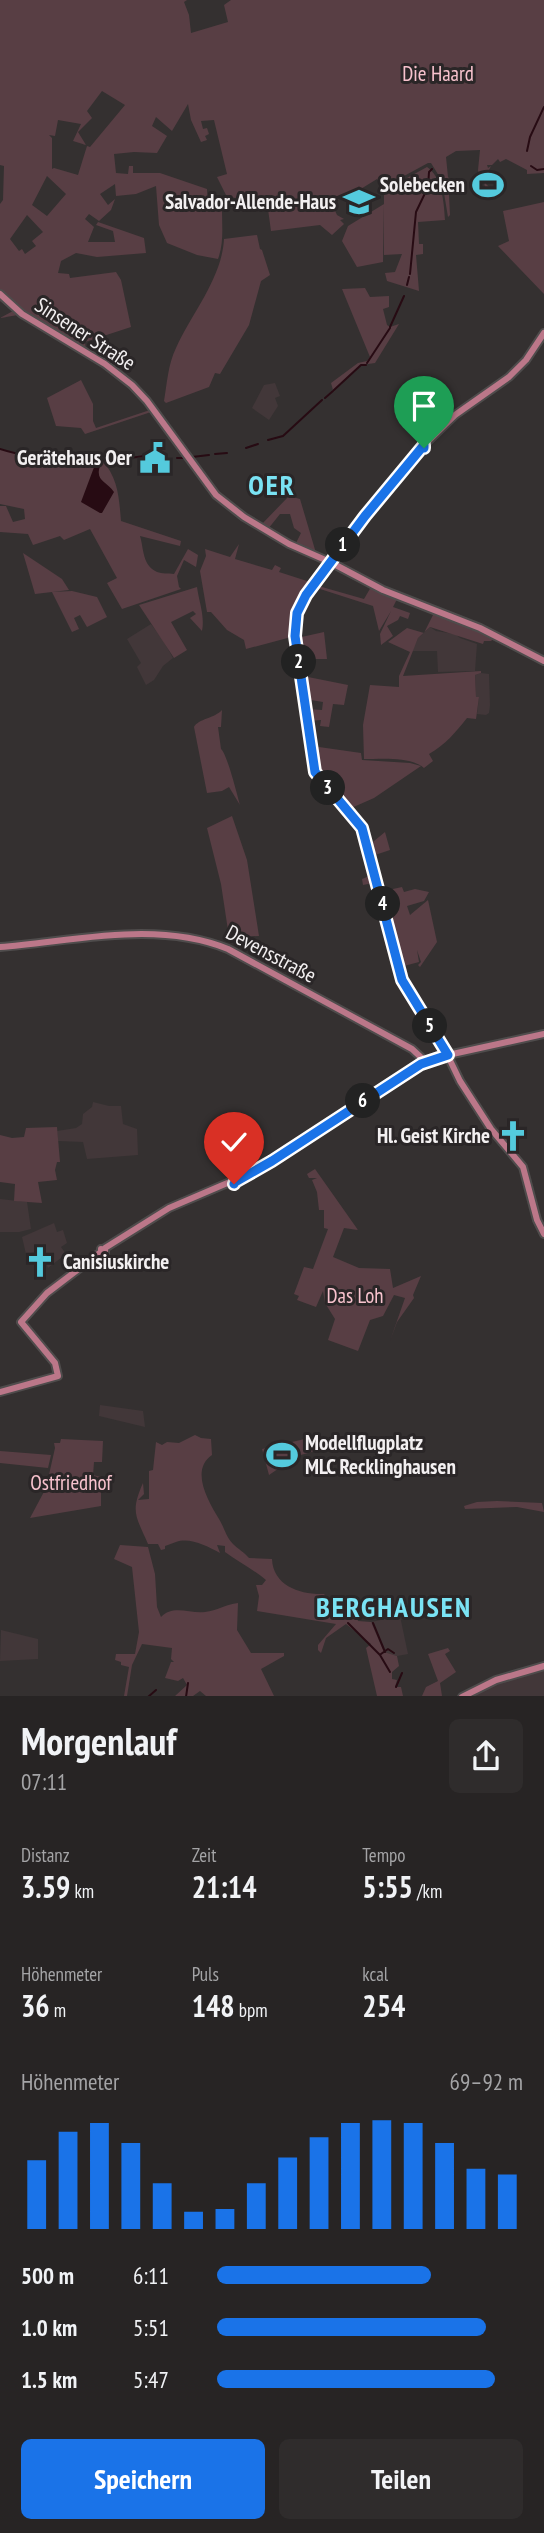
<!DOCTYPE html>
<html lang="de">
<head>
<meta charset="utf-8">
<style>
  :root { --surface:#272424; --page:#2f2c2c; --text:#f1f3f6; --muted:#a4a4a6; --accent:#1a73e8 }
  body { margin:0; font-family:"PT Sans Narrow",sans-serif; background:var(--page); color:var(--text); height:100vh; display:flex; flex-direction:column; font-size:26px; white-space:nowrap }
  * { box-sizing:border-box; margin:0 }
  p { font-size:23px; color:var(--muted) }
  .icon { flex:none; width:38px; height:38px; fill:none; stroke:currentColor; stroke-width:2; stroke-linecap:round; stroke-linejoin:round }
  .map { position:relative; height:1696px; overflow:hidden }
  .details { display:flex; flex-direction:column; background:var(--surface); flex:1 }
  .details>* { flex:none }
  .pin { position:absolute; display:grid; place-items:center; width:60px; height:60px; color:#fff; margin:-72px -30px; border-radius:50% 50% 50% 0; rotate:-45deg; box-shadow:0 0 7px #0007 }
  .pin .icon { rotate:45deg }
  .km { position:absolute; width:35px; height:35px; margin:-18px; border-radius:50%; background:#222; color:#fff; font-size:19px; line-height:35px; text-align:center }
  .round { display:grid; place-items:center; flex:none; width:74px; height:74px; border-radius:10px; background:var(--page) }
  .head { display:flex; align-items:center; justify-content:space-between; height:119px; padding:0 21px }
  h1 { font-size:38px; font-weight:800; line-height:52px }
  .figures { display:grid; grid-template-columns:repeat(3,1fr); gap:10px; height:119px; padding:7px 21px }
  .figures div { display:grid; align-content:center }
  .figures b { font-size:30px; font-weight:800 }
  .figures small { font-size:19px; font-weight:400 }
  .figures p { font-size:19px }
  .chart { height:196px; padding:14px 21px }
  .chart p { display:flex; justify-content:space-between }
  .chart svg { width:100%; height:126px; margin-top:7px; stroke:var(--accent); stroke-width:6 }
  .action { display:flex; gap:14px; margin-top:auto; padding:14px 21px }
  .action a { flex:1; height:80px; border-radius:10px; background:var(--accent); color:#fff; font-size:28px; font-weight:800; line-height:80px; text-align:center }
  .action a+a { background:var(--page); color:var(--text) }
  ul { padding:0 21px; list-style:none; font-size:23px }
  li { display:grid; grid-template-columns:112px 84px 1fr; align-items:center; height:52px }
  li i { height:18px; border-radius:9px; background:var(--accent) }
  .map>svg:first-child { display:block }
</style>
</head>
<body>
<div class="map">
<svg width="544" height="1697" viewBox="0 0 544 1697">
  <rect width="100%" height="100%" fill="#343030"/>
  <path fill="#423739" d="M275,383L280,396L275,398L278,406L269,420L252,408L264,385Z
    M151,624L163,640L173,658L163,666L154,680L146,685L137,667L141,663L127,639Z
    M430,627L436,631L455,634L460,638L477,644L475,671L438,672L437,651H412L418,638Z
    M481,673L489,674L490,705L489,713L486,715L477,714L479,697H476L475,675Z
    M93,1102L109,1106H121L123,1124L137,1129L138,1155L87,1159L83,1142L58,1141L57,1131L76,1128L82,1124L83,1114L92,1107Z
    M0,1199L27,1202L31,1229L19,1232H0Z
    M54,1223L57,1232L63,1230L67,1243L61,1247L66,1254L48,1268L45,1259L40,1256L41,1251L26,1254L22,1237Z
    M100,1405L143,1411L145,1427L99,1416Z
    M400,1616L408,1654L397,1656L384,1652L371,1624V1622Z
    M1,1630L38,1639V1659L0,1661Z
    M544,1668V1696L463,1697L484,1686Z"/>
  <path fill="#583e44" fill-rule="evenodd" d="M0,0H187L184,2L189,15L191,33L228,22L224,5L231,0H544V173L527,174V170L506,159L500,162L498,159L492,165H487L488,168L491,166L485,178H488L486,184L490,188H485L484,181H480L478,170L480,150L456,151L446,157L448,177L451,181L449,195L450,215L448,217L443,187L444,184L431,163H428L382,188L377,179L351,195L331,202L337,215L344,219L340,220L344,224L332,235L320,225L271,231L268,209L226,195L217,177L227,174L214,120L201,121L203,129L207,128L209,134L205,136L207,140L201,142L191,120L188,104L172,131L156,117L152,126L167,136L157,153L134,152L114,154L116,173L128,174L129,166H133V173H160L207,189L208,210H222C222,227 224,243 218,259L197,255L167,243L159,225L156,186L136,194L116,196L115,184L100,194L108,205L115,199L111,210L99,221L89,214L85,219L94,227L88,242H115L113,231L96,225L98,222L144,238L146,253L97,257L76,253L61,261L58,273L69,274L70,278L116,272L121,280L131,327L85,342L86,351C57,334 21,317 0,291V204L3,200L4,166L0,165ZM102,91L125,105L90,147L87,146L78,175L54,168L52,169V138L49,135L55,136L58,120L81,124L73,141L86,145L78,132L92,118L87,111ZM47,176L66,194L47,216L32,205ZM27,215L43,232L32,241L36,246L25,254L22,249L19,251L10,239Z
    M427,167C442,177 444,202 445,220L418,222L419,244H423V254L416,255L419,291L387,281L385,273L395,272L402,254L384,255V195L387,189Z
    M544,202V294L498,246L509,241L503,211Z
    M384,204L383,262L357,267L342,241L348,226Z
    M257,235L260,249L262,250L270,275L261,281L249,325L220,374L215,373L209,387L166,403L164,401C167,384 168,364 176,348C192,313 222,278 224,239Z
    M365,288L370,297L389,296V307L383,309L387,325L390,327L399,324L375,363L361,365L333,390L331,383L358,363L367,361L370,357L342,289Z
    M0,297C38,322 132,374 151,412L85,434L81,428L56,426L47,398L81,380L93,404V421L96,428L150,410C128,371 55,340 18,315L0,318L13,311L0,301Z
    M0,449L39,459L102,460C118,478 119,497 121,521L181,541L180,546L140,536C144,549 142,565 157,572C162,574 168,573 174,574L188,549L198,555L196,567L184,560L177,576L179,587L181,589L122,609L107,583L117,578L90,529L64,540L60,536L33,545L28,534L0,532V506H6L13,522L25,519L24,509L0,504Z
    M289,496L300,499L316,553L295,545L301,533L294,528L290,514H280L268,529L261,525Z
    M239,544L235,559L272,570L275,565L281,568L279,572L310,582L305,595L295,636L246,649L244,640L227,630L211,612H207L200,571L206,556L205,549L230,557Z
    M23,553L62,579L69,590L35,594Z
    M315,585L364,599L371,587L397,599L393,607L410,613L408,619L400,616L398,620L387,626L393,636L381,645L380,634L391,611L379,631L373,606L317,588Z
    M197,587C199,602 205,616 202,631L190,618L196,614L193,611L171,622L187,650L174,658L139,605Z
    M72,591L97,597L107,617L87,627L80,615L74,618L79,629L72,632L52,592Z
    M434,613L462,622L494,638L491,641H484L483,644L430,627L418,638L403,676L481,671V673L475,675L476,697H479L476,719L467,718C455,733 446,744 429,754L433,761L424,768C410,756 381,759 364,759L363,725L370,685L399,687V676L410,652L388,642L407,628L424,633Z
    M324,632L327,659H300L297,638Z
    M308,677L348,685L344,705L333,704L329,727L320,726L321,720L309,721L307,709L322,710L323,702L305,699Z
    M222,710L221,727H218L221,749C227,754 237,794 240,805L229,787L222,791L207,793L194,727C198,719 215,718 222,710Z
    M312,746L361,753L362,760L410,763L421,766L374,798L349,809L317,774Z
    M232,816L247,860L259,936L229,937L221,884L207,828Z
    M385,832L390,850L375,855L384,891L402,887L404,892L415,889L429,892L424,901L407,906L410,915L428,900L437,942L420,967L418,965L421,962L417,950L419,962L404,966L399,950L403,966L406,967L408,976L403,974L373,883L363,885L362,879L372,875L368,846Z
    M57,1127L60,1162H57L55,1170L57,1180L38,1182L42,1203L14,1201L15,1184L0,1182V1135L12,1138L24,1137L26,1128Z
    M315,1169L358,1230L344,1228L333,1257L359,1268L390,1269L393,1288L421,1276L413,1295L414,1298L397,1322L390,1341L405,1298L394,1295L383,1316L370,1320L358,1351L328,1340L335,1319L325,1303L323,1291L316,1307L297,1300L299,1296L294,1294L304,1267L313,1269L328,1229L324,1228V1210H319L317,1192L312,1180L317,1178H309L307,1174Z
    M195,1435L201,1438L211,1439L212,1455C190,1470 208,1501 219,1519C224,1527 226,1537 233,1544C238,1549 244,1552 249,1558L272,1559C273,1586 301,1595 324,1594L329,1600L353,1603L358,1621L371,1622L384,1652L397,1656L399,1666L392,1672V1679L397,1680L395,1687H401L403,1696H377L366,1648L371,1644L346,1624L326,1638L321,1653L318,1650V1645L336,1624L257,1611L259,1596L256,1585H262L266,1580C253,1569 238,1562 225,1552V1546L217,1545L220,1553C207,1546 190,1537 176,1542C172,1543 169,1545 165,1546V1549L161,1550L158,1544H148C136,1516 130,1512 143,1483L144,1494L138,1500L149,1499V1471L153,1470L156,1442L162,1445L167,1442L179,1443Z
    M309,1438L325,1441L326,1448L297,1456L269,1475L262,1449Z
    M61,1439L103,1441L102,1462H94L93,1475L101,1477V1506L30,1518L46,1488L55,1448L54,1443H60Z
    M0,1451L51,1455L48,1468L0,1463Z
    M497,1501L542,1503L544,1512L517,1507L465,1509L464,1506L477,1502Z
    M120,1545L148,1547L155,1574L157,1607L161,1617C173,1604 190,1614 205,1612C217,1611 226,1604 238,1603L237,1630L251,1653H284V1656L261,1669L274,1696H206L200,1691L193,1696H175L187,1685L183,1678L178,1681L165,1678L171,1662H174L171,1659L172,1648L142,1644L132,1665L127,1696H124L129,1667L121,1665V1662L115,1660L116,1654H135L139,1632L132,1567L114,1559Z
    M448,1648L450,1651L445,1654L456,1672L440,1683L442,1696H422L426,1687L438,1681L428,1654Z"/>
  <path fill="#270b13" d="M96,462L100,466C95,481 106,481 114,492L102,513H100L81,502Z"/>
  <g fill="none" stroke-linecap="round" stroke-linejoin="round">
    <path stroke="#270b13" stroke-width="2" d="M527,151L530,137L544,107
      M531,166L537,170L544,169
      M410,274L416,212L428,187L429,172L432,169
      M407,285L409,277
      M390,327L404,296
      M367,363L390,328
      M334,390L361,365H366
      M325,398L333,391
      M268,440L283,436L322,400
      M246,448L258,444
      M0,449C46,464 110,462 158,454L162,461L170,459
      M215,454L227,453
      M192,457L209,455
      M177,458H184
      M348,1623L380,1655L390,1672
      M373,1623L385,1652
      M381,1654L388,1649L394,1653
      M396,1687L402,1673
      M148,1697L156,1690
      M186,1697L188,1683"/>
    <defs>
      <path id="major" d="M0,294L22,314L105,364L132,385L147,401L216,495L244,517L289,544L330,562L383,590L480,628L544,661
        M544,333L526,360L509,377L455,415L419,450L365,516L305,595L297,613L295,632L315,772L362,828L403,982L446,1052L460,1081L491,1129L523,1167L537,1220L544,1234
        M0,947C75,941 157,920 228,949L412,1049L426,1062
        M101,1252L105,1253V1248L169,1208L258,1170L421,1064L448,1055L544,1034
        M0,1392L58,1376L55,1363L21,1322L47,1293L101,1252V1249
        M462,1697L496,1680L544,1666"/>
    </defs>
    <use href="#major" stroke="#4f4c4c" stroke-width="10"/>
    <use href="#major" stroke="#bb7789" stroke-width="6"/>
  </g>
  <g fill="none" stroke-linecap="round" stroke-linejoin="round">
    <defs>
      <path id="route" d="M234,1184L235,1182L272,1161L421,1064L448,1055L402,980L362,828L315,772L295,636L297,613L306,595L365,516L424,445V448"/>
    </defs>
    <use href="#route" stroke="#fff" stroke-width="14"/>
    <use href="#route" stroke="#1a73e8" stroke-width="9"/>
  </g>
  <defs>
    <symbol id="stadium-bare" viewBox="-9 -9 18 18"><path d="M0-5a6.5 5 0 1 0 0 10a6.5 5 0 1 0 0-10ZM-3.5-1.8h7v3.6h-7Z" fill="#54cadd" stroke="#2a2627" stroke-width="2.5" paint-order="stroke"/></symbol>
    <symbol id="university-bare" viewBox="-9 -9 18 18"><path d="M0-5L7-2L0 1L-7-2ZM-4 1L0 2.5L4 1V4Q0 6-4 4Z" fill="#54cadd" stroke="#2a2627" stroke-width="2.5" paint-order="stroke"/></symbol>
    <symbol id="civic-bare" viewBox="-9 -9 18 18"><path d="M-.6-6.5H3V-4.5H.6V-3L4-1V1h2V6H-6V1h2V-1L-.6-3ZM-1.2 2.5V6h2.4V2.5Z" fill="#54cadd" stroke="#2a2627" stroke-width="2.5" paint-order="stroke"/></symbol>
    <symbol id="church-bare" viewBox="-9 -9 18 18"><path d="M-1.2-6h2.4v3.5h3.3v2.4h-3.3V6h-2.4V-.1h-3.3v-2.4h3.3Z" fill="#54cadd" stroke="#2a2627" stroke-width="2.5" paint-order="stroke"/></symbol>
  </defs>
  <g fill-rule="evenodd">
    <use href="#stadium-bare" x="466" y="163" width="44" height="44"/>
    <use href="#university-bare" x="337" y="180" width="44" height="44"/>
    <use href="#civic-bare" x="133" y="436" width="44" height="44"/>
    <use href="#church-bare" x="491" y="1114" width="44" height="44"/>
    <use href="#church-bare" x="18" y="1240" width="44" height="44"/>
    <use href="#stadium-bare" x="260" y="1433" width="44" height="44"/>
  </g>
  <g text-anchor="middle" stroke-width="6" stroke-linejoin="round" paint-order="stroke">
    <g font-size="21" fill="#f7c2cd" stroke="#2a2627">
      <text x="438" y="81">Die Haard</text>
      <text x="355" y="1303">Das Loh</text>
      <text x="71" y="1490">Ostfriedhof</text>
    </g>
    <g font-size="21" font-weight="bold" fill="#f3f0f1" stroke="#2a2627" text-anchor="end">
      <text x="465" y="192">Solebecken</text>
      <text x="336" y="209">Salvador-Allende-Haus</text>
      <text x="132" y="465">Gerätehaus Oer</text>
      <text x="490" y="1143">Hl. Geist Kirche</text>
      <text x="63" y="1269" text-anchor="start">Canisiuskirche</text>
      <text x="305" y="1450" text-anchor="start">Modellflugplatz<tspan x="305" dy="24">MLC Recklinghausen</tspan></text>
    </g>
    <g font-size="21" fill="#f3f0f1" stroke="#2a2627">
      <text transform="translate(85 334) rotate(33)" y="7">Sinsener Straße</text>
      <text transform="translate(271 954) rotate(28)" y="7">Devensstraße</text>
    </g>
    <g font-size="28" font-weight="bold" letter-spacing="2" fill="#7ae3f4" stroke="#2a2627">
      <text x="272" y="495">OER</text>
      <text x="394" y="1617">BERGHAUSEN</text>
    </g>
  </g>
</svg>
<div class="pin" style="left:424px;top:448px;background:#1e9e55"><svg class="icon" aria-label="arrive" viewBox="0 0 24 24"><path d="M6 21V4h12l-3 4 3 4H6"/></svg></div>
<div class="pin" style="left:234px;top:1184px;background:#d93025"><svg class="icon" aria-label="check" viewBox="0 0 24 24"><path d="M5 12l5 5 9-10"/></svg></div>
<b class="km" style="left:343px;top:545px">1</b>
<b class="km" style="left:299px;top:662px">2</b>
<b class="km" style="left:328px;top:788px">3</b>
<b class="km" style="left:383px;top:904px">4</b>
<b class="km" style="left:430px;top:1026px">5</b>
<b class="km" style="left:363px;top:1101px">6</b>
</div>
<section class="details">
<div class="head"><div><h1>Morgenlauf</h1><p>07:11</p></div><a class="round"><svg class="icon" aria-label="share" viewBox="0 0 24 24"><path d="M12 15V3M7 8l5-5 5 5M5 13v7h14v-7"/></svg></a></div>
<div class="figures">
<div><p>Distanz</p><b>3.59<small> km</small></b></div>
<div><p>Zeit</p><b>21:14</b></div>
<div><p>Tempo</p><b>5:55<small> /km</small></b></div>
</div>
<div class="figures">
<div><p>Höhenmeter</p><b>36<small> m</small></b></div>
<div><p>Puls</p><b>148<small> bpm</small></b></div>
<div><p>kcal</p><b>254</b></div>
</div>
<div class="chart"><p><span>Höhenmeter</span>69–92 m</p>
<svg viewBox="0 0 160 44" preserveAspectRatio="none"><path d="M5 44V20M15 44V10M25 44V7M35 44V14M45 44V28M55 44V38M65 44V37M75 44V28M85 44V19M95 44V12M105 44V7M115 44V6M125 44V7M135 44V14M145 44V23M155 44V25"/></svg>
</div>
<ul>
<li><b>500 m</b>6:11<i style="width:70%"></i></li>
<li><b>1.0 km</b>5:51<i style="width:88%"></i></li>
<li><b>1.5 km</b>5:47<i style="width:91%"></i></li>
</ul>
<div class="action"><a>Speichern</a><a>Teilen</a></div>
</section>
</body>
</html>
